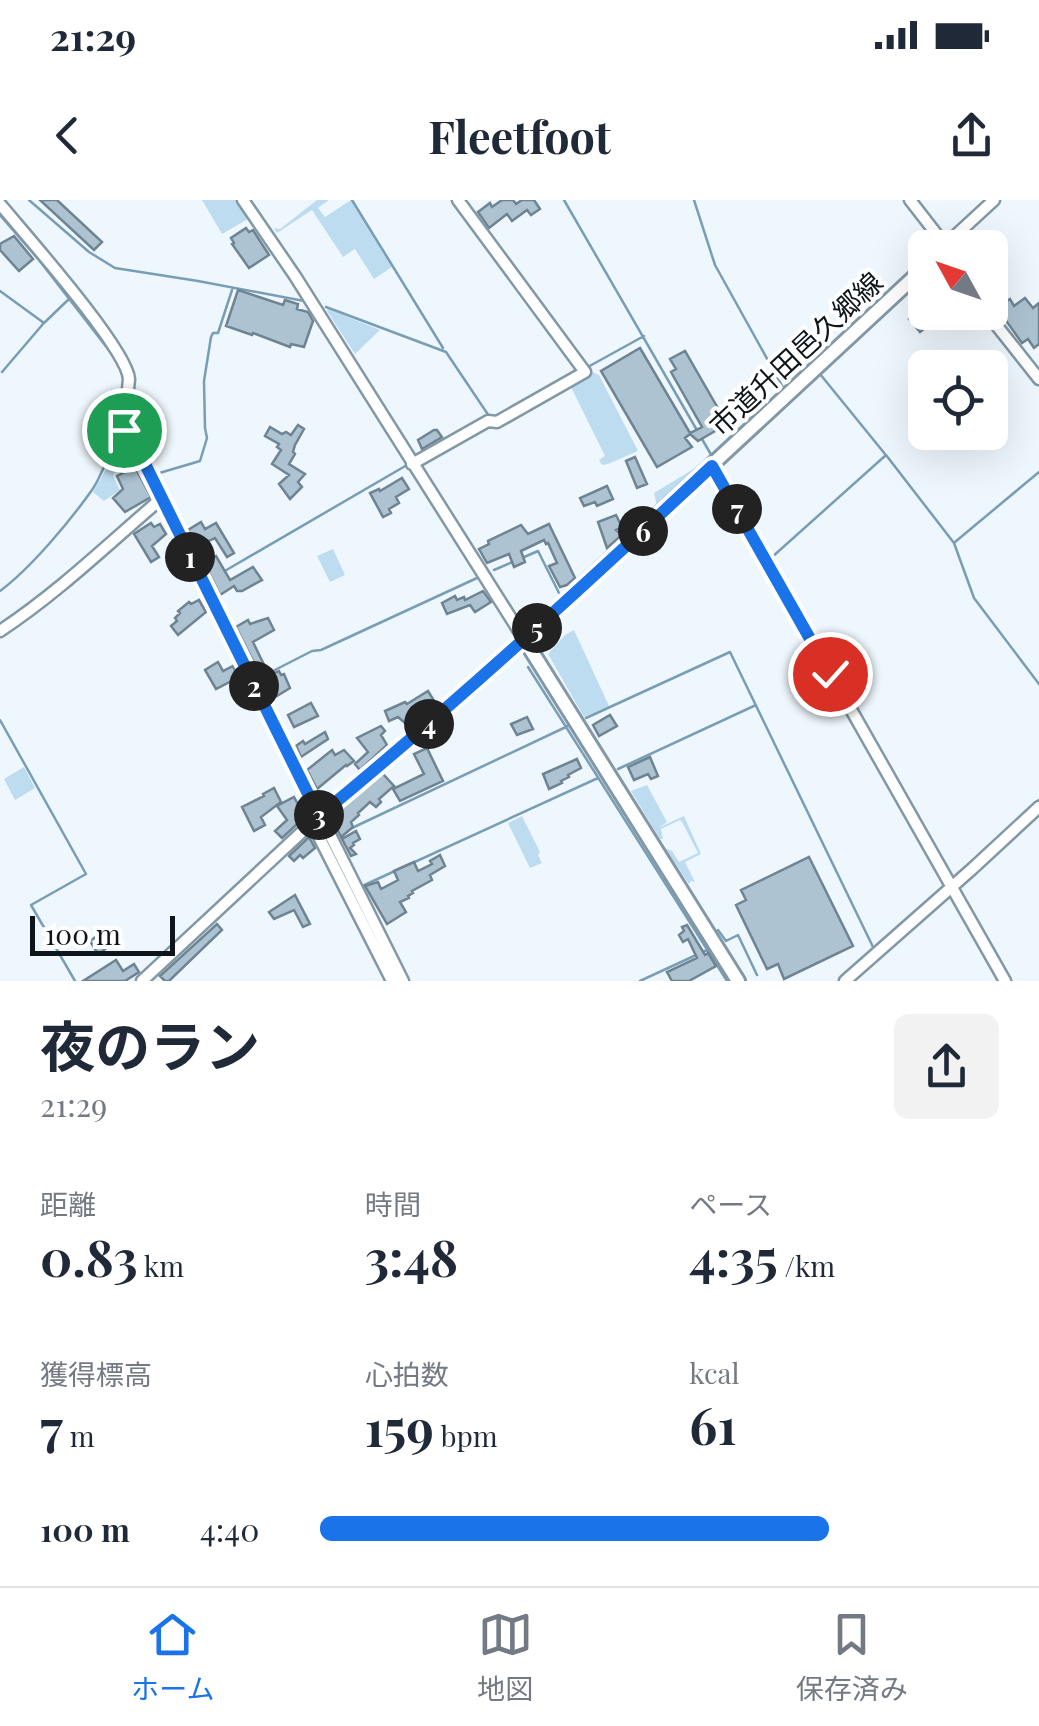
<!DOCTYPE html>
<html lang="ja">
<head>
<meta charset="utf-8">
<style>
  :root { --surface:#fff; --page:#f2f2f3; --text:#1f2937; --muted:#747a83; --line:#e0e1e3; --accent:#1a73e8 }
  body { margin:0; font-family:"Playfair Display","Noto Sans JP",serif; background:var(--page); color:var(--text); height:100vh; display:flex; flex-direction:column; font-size:38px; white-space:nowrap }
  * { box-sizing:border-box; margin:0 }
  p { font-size:32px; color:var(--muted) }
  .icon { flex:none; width:55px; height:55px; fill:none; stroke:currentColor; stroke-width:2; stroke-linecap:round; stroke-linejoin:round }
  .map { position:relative; height:781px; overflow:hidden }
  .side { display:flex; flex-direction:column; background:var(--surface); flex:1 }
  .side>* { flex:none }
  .needle { width:65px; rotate:310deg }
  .fabs { position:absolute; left:908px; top:30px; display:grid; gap:20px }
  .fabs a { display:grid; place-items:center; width:100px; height:100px; border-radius:15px; background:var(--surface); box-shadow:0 10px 40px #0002; font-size:50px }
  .scale { position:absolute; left:30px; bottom:25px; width:145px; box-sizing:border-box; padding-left:10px; border:5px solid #0e161b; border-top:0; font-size:28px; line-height:35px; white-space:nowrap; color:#0e161b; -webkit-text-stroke:8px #fff; paint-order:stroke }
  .pin { position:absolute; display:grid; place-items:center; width:85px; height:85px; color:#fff; margin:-42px; border:5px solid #fff; border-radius:50%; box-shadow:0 2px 10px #0007 }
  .km { position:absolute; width:50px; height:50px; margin:-25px; border-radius:50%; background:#222; color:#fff; font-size:28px; line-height:50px; text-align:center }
  .round { display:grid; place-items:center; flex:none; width:105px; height:105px; border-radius:15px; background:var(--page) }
  .head { display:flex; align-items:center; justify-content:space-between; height:170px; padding:0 40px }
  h1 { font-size:55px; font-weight:700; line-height:75px }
  .figures { display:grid; grid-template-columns:repeat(3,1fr); gap:15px; height:170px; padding:10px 40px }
  .figures div { display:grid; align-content:center }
  .figures b { font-size:50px; font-weight:700 }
  .figures small { font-size:28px; font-weight:400 }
  .figures p { font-size:28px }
  ul { padding:0 40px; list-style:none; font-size:32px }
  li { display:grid; grid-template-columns:160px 120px 1fr; align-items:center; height:75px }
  li i { height:25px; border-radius:12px; background:var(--accent) }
  .status { display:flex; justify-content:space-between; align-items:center; height:70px; padding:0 50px; background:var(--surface); direction:ltr }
  .status svg { height:28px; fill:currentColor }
  header { display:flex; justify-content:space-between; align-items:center; height:130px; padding:0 40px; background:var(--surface); font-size:45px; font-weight:700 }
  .dock { display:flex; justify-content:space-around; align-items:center; height:140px; border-top:2px solid var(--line); background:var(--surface); font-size:28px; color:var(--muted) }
  .dock a { display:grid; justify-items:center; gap:5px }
  .dock .active { color:var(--accent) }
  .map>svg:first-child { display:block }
</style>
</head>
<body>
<div class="status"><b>21:29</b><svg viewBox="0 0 49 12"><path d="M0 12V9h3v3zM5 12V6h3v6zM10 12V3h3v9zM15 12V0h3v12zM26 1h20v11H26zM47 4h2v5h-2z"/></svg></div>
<header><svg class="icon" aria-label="back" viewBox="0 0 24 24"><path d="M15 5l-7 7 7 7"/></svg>Fleetfoot<svg class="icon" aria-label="share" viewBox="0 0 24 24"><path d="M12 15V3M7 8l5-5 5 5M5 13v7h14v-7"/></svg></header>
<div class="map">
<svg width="1039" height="781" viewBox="0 0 1039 781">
  <rect width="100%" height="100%" fill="#eef7fd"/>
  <path fill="#bedcf0" d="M202,0H236L248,19L222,34Z
    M317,0H329L318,8L325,17L351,0L392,67L374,79L355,49L343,57L312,10L277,33L274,28L280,29Z
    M328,109L380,130L355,154L327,111Z
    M592,172L599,175L638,251L608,264L602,265L599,260L605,256L570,185Z
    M705,262L657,306L654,293Z
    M108,266L115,272L113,276L120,290L104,301L93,292Z
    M333,349L345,375L330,382L317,356Z
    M574,430L609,506L584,517L548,454L565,435Z
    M24,567L35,588L15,600L4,579Z
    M647,585L667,622L658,628L684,616L701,654L685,662L695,682L691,681L689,684L665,648L672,651L679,662L698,653L682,622L680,620L661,629L663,639H660L631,591Z
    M522,616L540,652L538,655L542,663L530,668L508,623Z"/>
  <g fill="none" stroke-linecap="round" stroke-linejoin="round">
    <path stroke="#789db4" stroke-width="2.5" d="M29,0L89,52L115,68L198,81L304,101
      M352,0L443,148
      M564,0L698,232
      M694,0L715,65L785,191
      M0,15L39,60L115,158
      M0,91L44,123L69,99
      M326,107L446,152L491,219
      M586,168L644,136
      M2,172L43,124
      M820,174L885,254
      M124,178C122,210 110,235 135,260
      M702,239L713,258
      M140,266L157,299
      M156,274L200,261L207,238L205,228L204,181L211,137L213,133H218L232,90
      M160,306L312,612
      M955,342L1039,272
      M522,358L538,351L560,395
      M771,358L886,255L954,343L974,398L1039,484
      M494,370L515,361
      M223,372L407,265
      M0,391C31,368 70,321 92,290C103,275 106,253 121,243
      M21,410L47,391
      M528,467L727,781
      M269,473L312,451L321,450L477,378
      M586,518L730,452L874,749
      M0,520L86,674L31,705L75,781
      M404,539L500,450
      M618,569L756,505
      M323,606L371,567
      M320,627L342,670
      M352,628L568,526
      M959,673L1039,600
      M360,687L598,578
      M718,730L726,741L738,735L757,775
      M1002,765L1011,781
      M640,781L707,750"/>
  </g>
  <path fill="#adc3d2" stroke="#6f8492" stroke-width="2.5" d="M40,0H57L102,42L94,50Z
    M502,0H513L516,4L522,0H534L540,9L531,15L527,10L512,21L507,14L489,28L478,12L490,3L492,7Z
    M246,28L249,32L253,30L269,55L249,68L232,44L234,43L231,38Z
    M14,36L33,59L19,71L0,50V44Z
    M238,90L283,105L285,100L298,104L297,109L308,112L313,121L304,147L291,144L290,147L253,133L252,135L226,126Z
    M1025,98L1033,108L1039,103V144L1034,148L1028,139L1022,143L997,108L1010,99L1014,106Z
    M925,99V112H938L926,123L929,125L920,132L909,119L913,116L910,113Z
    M640,148L690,233L702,227L671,172L676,169L670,159L685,151L727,224L698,241L690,234L685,238L692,247L657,267L601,171Z
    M298,225L304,229L295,245L293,252L295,254L289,264L305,274L298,282L302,287L290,299L279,284L289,275L272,264L281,250L277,247L279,244L265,236L270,227L282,234L286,232L291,235Z
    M434,230H437L442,237L422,249L418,240Z
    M116,248L126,256L115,270L108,264L113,257L110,255Z
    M635,257L647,284L637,288L626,261Z
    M135,267L151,297L125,312L113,298L123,289L117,276Z
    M402,278L409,289L396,297L399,303L389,309L391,313L383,317L370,293L379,289L380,291Z
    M607,286L613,299L597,306L595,302L584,306L580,298Z
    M616,315L622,327L616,330L622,335L607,348L598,322Z
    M201,322L205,329L216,323L234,353L227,357L215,338L199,346L208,361L216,356L230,380L253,367L262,380L242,391H237L234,386L220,395L188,330Z
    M151,323L154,327L160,324L166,334L152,346L159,357L151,362L134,334Z
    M549,324L575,378L567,385L560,387L549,366L557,363L548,343L546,344L544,340L521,351L525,362L514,367L509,354L487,363L479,349L489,344L488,341L521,325L528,334Z
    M483,391L491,402L475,412L470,405L447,414L442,403L455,396L457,400L464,397L465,400Z
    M199,400L206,412L178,435L171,426L177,421L175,418L180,413L178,411L189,402L191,404Z
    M268,418L274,430L253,442L269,475L279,471L281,475L284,474L290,488L272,499L236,427L248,420L250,424Z
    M218,462L223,471L233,466L235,470L237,469L241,476L216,489L205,470Z
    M428,491L436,504L435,506L419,516L421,519L411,528L398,517L389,521L385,511L405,502L407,504Z
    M311,503L318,516L294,527L288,515Z
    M610,515L617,526L599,536L593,525Z
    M527,517L533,529L517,535L511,524Z
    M381,526L385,531L381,535L387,545L360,570L355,564L368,552L357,538Z
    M325,532L328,539L301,557L296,546L303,541L305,544Z
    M427,548L443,581L400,601L393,589L424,574L414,554Z
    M332,550L335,555L344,550L354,561L347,566L346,565L317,589L307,570Z
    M650,557L658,576L651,579L648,574L634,580L628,567Z
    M577,559L581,568L568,575L569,577L561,581L562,583L549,589L543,574Z
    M383,574L394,586L379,599L381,602L376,607L370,602L358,613L359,615L351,622L353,627L341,637L331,617Z
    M274,588L281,602L261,617L265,625L254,631L242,607L264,596L263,594Z
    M294,597L300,608L307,615L282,638L275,631L287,620L277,606Z
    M356,631L360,639L353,643L354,645L350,648L356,654L351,656L342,639Z
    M309,637L315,648L303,658L300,655L294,661L289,656Z
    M440,655L445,666L430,675L432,680L412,691L413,693L408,696L409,698L400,702L406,712L387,724L365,686L378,682L381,689L398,680L394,671L414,662L418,671L432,664L430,661Z
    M809,657L853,746L784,779L778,764L767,769L736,705L746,700L741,690Z
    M295,695L310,724L303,727L294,710L274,719L269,712Z
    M217,724L222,730L169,781H165L160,776Z
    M687,725L705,755L708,753L716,766L689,781H672L667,772L697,758L688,739L683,742L679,735L684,731L682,727Z
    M105,730L114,743L98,754L90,741Z
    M116,760L123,771L134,764L139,772L125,781H83Z"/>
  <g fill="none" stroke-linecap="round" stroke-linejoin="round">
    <defs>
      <path id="minor" d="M910,0L945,45
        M0,4C24,33 127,149 129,179L124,230L126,240L146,266L403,781
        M942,48L994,0
        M986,112L1039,179
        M412,264L488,221L497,222L585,172L458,0
        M713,266L1005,781
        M0,431C56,394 104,348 155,304L163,300
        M312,623L392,781
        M142,781L319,616L412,539L524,439L295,76L243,0
        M845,781L972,669L1039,607"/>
      <path id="tertiary" d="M738,781L524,439L925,67"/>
    </defs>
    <use href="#minor" stroke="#8298a6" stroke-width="15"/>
    <use href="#tertiary" stroke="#8298a6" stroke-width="18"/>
    <use href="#minor" stroke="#fff" stroke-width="10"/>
    <use href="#tertiary" stroke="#fff" stroke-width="12"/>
  </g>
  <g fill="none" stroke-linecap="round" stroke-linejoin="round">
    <defs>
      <path id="route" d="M124,230L128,246L146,266L319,616C455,504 584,386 712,266L830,474"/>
    </defs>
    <use href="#route" stroke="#fff" stroke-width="20"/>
    <use href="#route" stroke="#1a73e8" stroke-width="12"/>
  </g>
  <g text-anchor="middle" stroke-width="8" stroke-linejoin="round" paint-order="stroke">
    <g font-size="28" fill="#0e161b" stroke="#fff">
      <text transform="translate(796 154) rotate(-43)" y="10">市道升田邑久郷線</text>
    </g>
  </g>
</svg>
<div class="fabs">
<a><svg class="needle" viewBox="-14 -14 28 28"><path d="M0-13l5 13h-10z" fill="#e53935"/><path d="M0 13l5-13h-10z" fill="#747a83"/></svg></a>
<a><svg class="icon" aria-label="locate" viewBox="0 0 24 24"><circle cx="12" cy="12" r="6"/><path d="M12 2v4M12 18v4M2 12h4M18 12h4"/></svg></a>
</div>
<div class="scale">100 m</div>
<div class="pin" style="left:124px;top:230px;background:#1e9e55"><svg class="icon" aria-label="arrive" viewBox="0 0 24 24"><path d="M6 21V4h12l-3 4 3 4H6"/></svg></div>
<div class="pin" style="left:830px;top:474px;background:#d93025"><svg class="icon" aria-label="check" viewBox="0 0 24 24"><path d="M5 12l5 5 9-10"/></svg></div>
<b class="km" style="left:190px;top:357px">1</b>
<b class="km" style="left:254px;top:486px">2</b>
<b class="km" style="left:319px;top:615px">3</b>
<b class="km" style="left:429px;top:524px">4</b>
<b class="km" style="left:537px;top:428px">5</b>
<b class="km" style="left:643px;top:331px">6</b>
<b class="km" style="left:737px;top:309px">7</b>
</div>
<section class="side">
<div class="head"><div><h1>夜のラン</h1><p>21:29</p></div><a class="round"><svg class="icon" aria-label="share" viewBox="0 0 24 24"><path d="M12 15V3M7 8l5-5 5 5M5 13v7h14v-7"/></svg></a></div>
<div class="figures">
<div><p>距離</p><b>0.83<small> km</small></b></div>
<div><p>時間</p><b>3:48</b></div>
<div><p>ペース</p><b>4:35<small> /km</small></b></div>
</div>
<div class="figures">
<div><p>獲得標高</p><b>7<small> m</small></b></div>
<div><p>心拍数</p><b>159<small> bpm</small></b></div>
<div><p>kcal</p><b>61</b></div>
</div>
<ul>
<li><b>100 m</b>4:40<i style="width:75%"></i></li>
</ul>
</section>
<nav class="dock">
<a class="active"><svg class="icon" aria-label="home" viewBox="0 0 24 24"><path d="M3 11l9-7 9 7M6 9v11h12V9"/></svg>ホーム</a>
<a><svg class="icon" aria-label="map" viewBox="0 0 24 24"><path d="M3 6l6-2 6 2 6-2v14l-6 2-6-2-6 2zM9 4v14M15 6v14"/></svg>地図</a>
<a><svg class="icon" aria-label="saved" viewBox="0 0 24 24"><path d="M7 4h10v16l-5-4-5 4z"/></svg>保存済み</a>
</nav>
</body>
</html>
